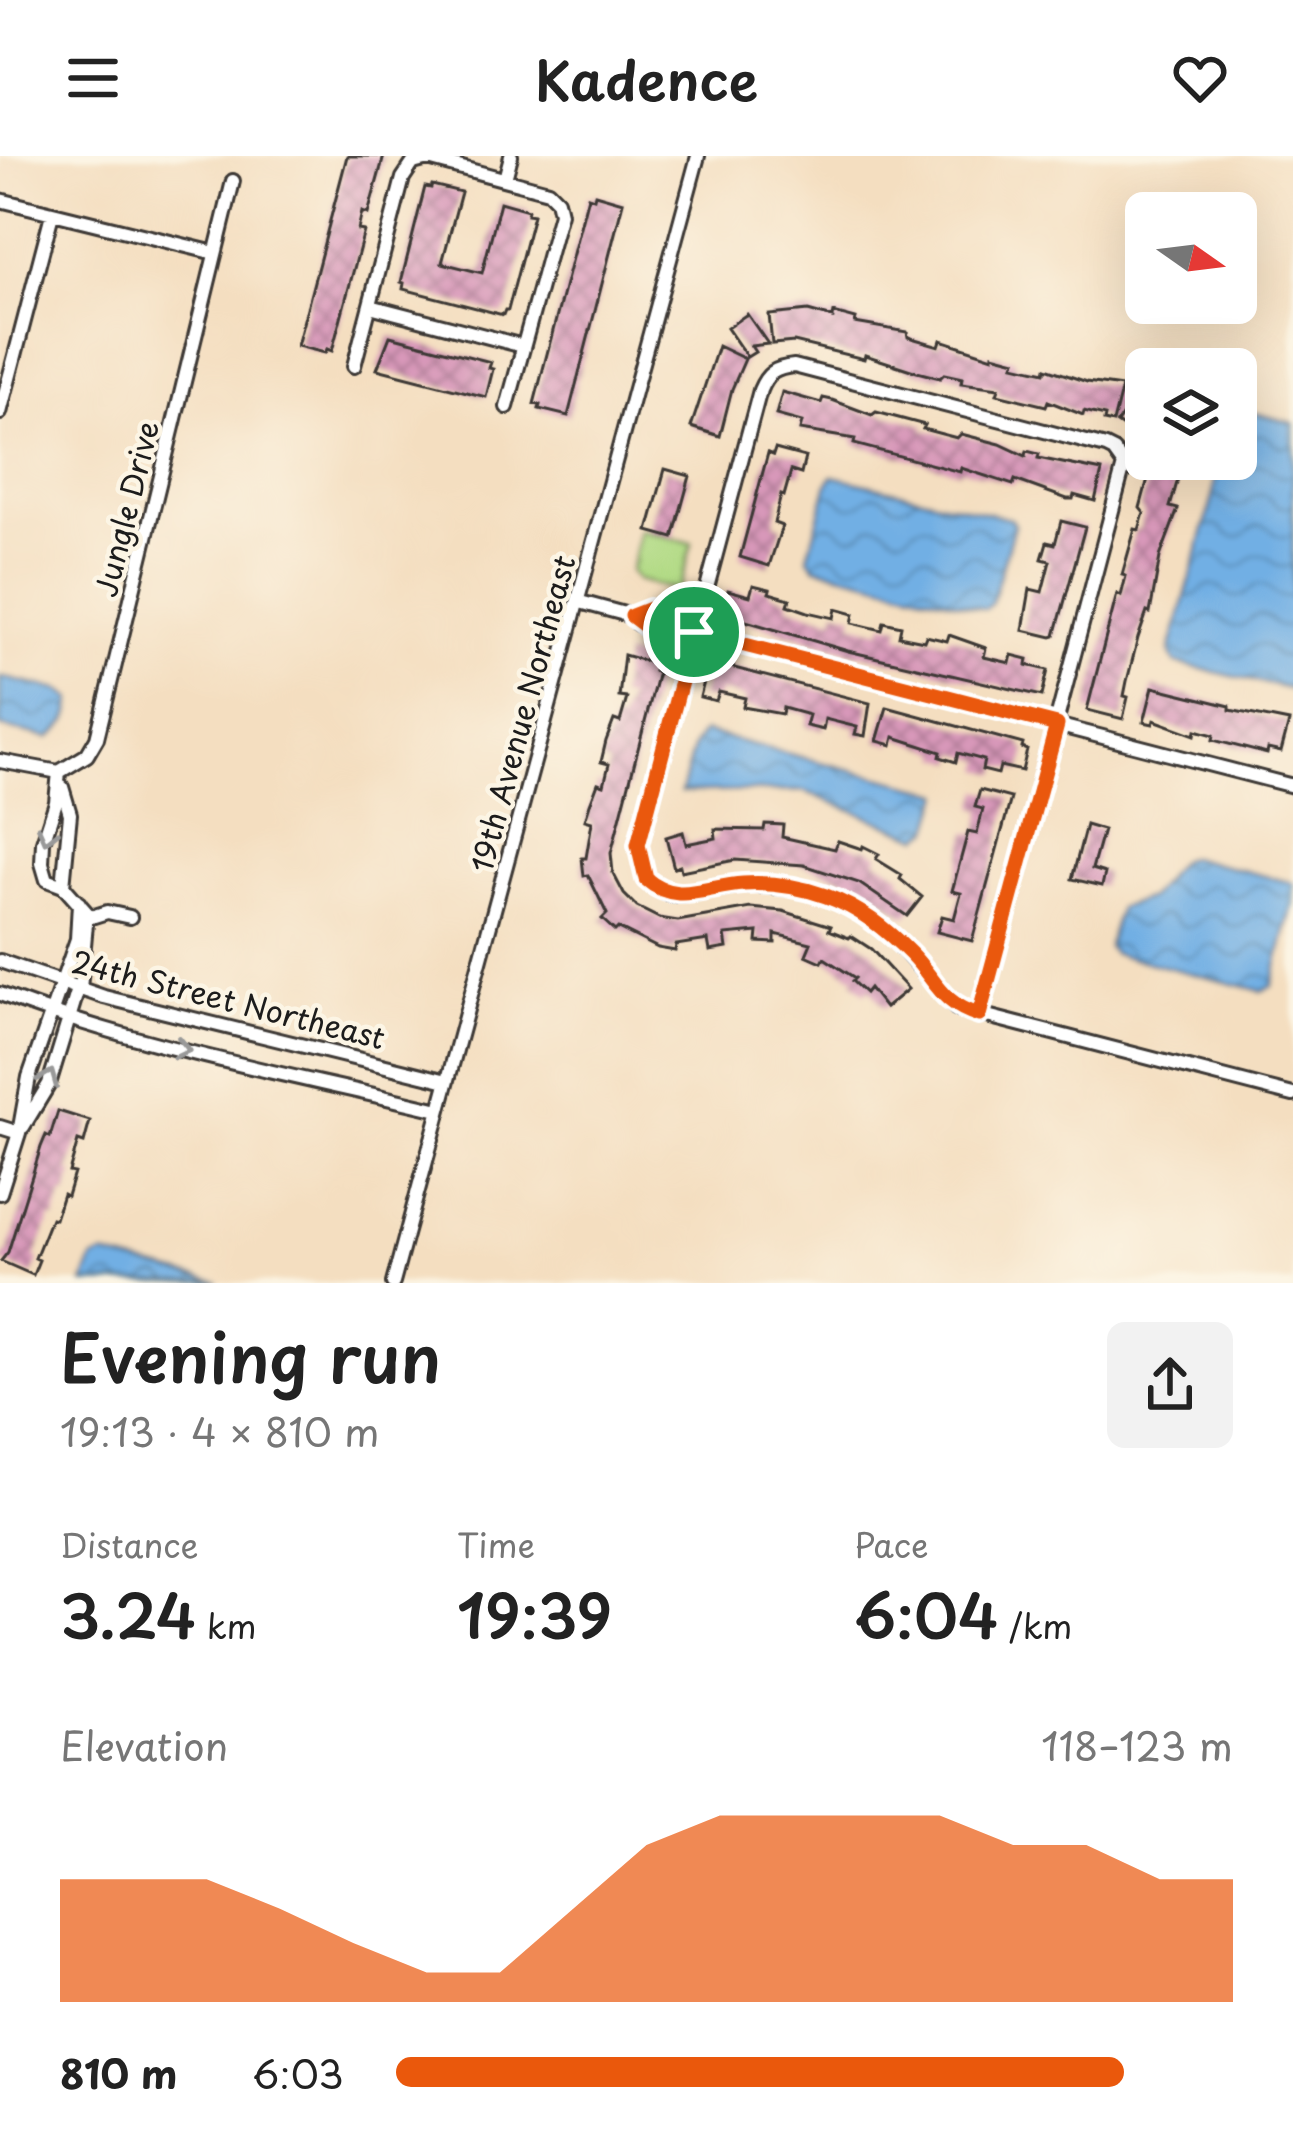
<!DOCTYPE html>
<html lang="en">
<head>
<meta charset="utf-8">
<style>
  :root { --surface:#fff; --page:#f2f2f2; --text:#222; --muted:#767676; --accent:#ea580c }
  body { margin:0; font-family:"Playpen Sans",sans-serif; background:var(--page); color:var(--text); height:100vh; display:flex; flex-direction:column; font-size:45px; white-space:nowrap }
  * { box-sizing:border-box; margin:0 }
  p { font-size:39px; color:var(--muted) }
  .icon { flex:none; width:66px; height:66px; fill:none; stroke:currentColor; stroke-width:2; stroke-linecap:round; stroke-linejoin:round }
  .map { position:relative; height:1127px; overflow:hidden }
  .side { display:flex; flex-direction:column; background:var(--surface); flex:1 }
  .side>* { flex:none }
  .needle { width:78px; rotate:104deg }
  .fabs { position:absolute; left:1125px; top:36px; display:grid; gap:24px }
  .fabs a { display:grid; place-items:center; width:132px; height:132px; border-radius:18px; background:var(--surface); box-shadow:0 12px 48px #0002; font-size:60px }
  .pin { position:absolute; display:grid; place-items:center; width:102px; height:102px; color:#fff; margin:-51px; border:6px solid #fff; border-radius:50%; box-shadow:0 3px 12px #0007 }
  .round { display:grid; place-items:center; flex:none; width:126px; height:126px; border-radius:18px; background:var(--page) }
  .headline { display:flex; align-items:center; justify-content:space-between; height:204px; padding:0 60px }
  h1 { font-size:66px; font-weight:600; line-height:90px }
  .stats { display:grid; grid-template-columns:repeat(3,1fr); gap:18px; height:204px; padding:12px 60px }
  .stats div { display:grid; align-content:center }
  .stats b { font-size:60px; font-weight:600 }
  .stats small { font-size:33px; font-weight:400 }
  .stats p { font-size:33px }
  .chart { height:336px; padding:24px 60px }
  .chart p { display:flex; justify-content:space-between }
  .chart svg { width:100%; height:216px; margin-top:12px; fill:var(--accent); opacity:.7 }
  ul { padding:0 60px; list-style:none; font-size:39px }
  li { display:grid; grid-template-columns:192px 144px 1fr; align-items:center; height:90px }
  li i { height:30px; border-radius:15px; background:var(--accent) }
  header { display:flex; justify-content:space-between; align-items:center; height:156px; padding:0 60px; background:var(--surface); font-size:54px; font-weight:600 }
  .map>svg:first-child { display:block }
</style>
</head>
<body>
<header><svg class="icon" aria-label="menu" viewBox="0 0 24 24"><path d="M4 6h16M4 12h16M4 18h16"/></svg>Kadence<svg class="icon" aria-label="heart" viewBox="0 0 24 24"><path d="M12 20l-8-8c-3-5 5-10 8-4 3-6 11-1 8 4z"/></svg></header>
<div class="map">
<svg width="1293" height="1127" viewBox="0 0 1293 1127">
  <defs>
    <pattern id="grass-tufts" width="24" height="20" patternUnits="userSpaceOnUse" patternTransform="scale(3)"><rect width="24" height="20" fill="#b1da84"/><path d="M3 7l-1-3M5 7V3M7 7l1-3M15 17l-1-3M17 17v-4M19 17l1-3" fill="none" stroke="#98ba71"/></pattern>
    <pattern id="water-waves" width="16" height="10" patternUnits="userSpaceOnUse" patternTransform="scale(3)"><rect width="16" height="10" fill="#71afe4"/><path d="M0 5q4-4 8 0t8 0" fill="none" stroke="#5c8eb8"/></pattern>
    <pattern id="building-cross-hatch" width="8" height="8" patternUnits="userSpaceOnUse" patternTransform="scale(3)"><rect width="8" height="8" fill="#d898b9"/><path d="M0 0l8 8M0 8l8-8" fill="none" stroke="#ae7b96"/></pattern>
  </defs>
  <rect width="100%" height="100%" fill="#fcf5e5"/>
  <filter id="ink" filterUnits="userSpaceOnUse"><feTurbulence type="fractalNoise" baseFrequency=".00833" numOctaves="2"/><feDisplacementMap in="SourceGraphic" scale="24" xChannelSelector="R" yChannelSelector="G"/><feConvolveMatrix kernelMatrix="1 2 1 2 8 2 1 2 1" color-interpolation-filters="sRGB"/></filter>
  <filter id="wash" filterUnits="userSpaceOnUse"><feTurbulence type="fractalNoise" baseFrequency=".004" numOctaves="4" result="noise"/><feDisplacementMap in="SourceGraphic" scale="48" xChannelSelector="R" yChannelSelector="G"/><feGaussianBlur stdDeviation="2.7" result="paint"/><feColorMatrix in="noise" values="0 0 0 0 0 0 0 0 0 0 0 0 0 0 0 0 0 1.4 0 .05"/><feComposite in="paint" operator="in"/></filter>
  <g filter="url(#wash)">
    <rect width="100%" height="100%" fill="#f4dec0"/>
    <path fill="url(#grass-tufts)" stroke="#667b50" stroke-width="3" d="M640,374L692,387L679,435L636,424L630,415Z"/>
    <path fill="url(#water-waves)" stroke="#466680" stroke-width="3" d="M1236,252L1293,267V534L1175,507L1170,495L1212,345L1218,303H1236Z
      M833,320L1010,362L1014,369L992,446L985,453L816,411L808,401L828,327Z
      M0,521L59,534L72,543C72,562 64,572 49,582L0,571Z
      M703,576L942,637L931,673L920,681L804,635L681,636L694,589Z
      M1189,701L1293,727V747L1272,830L1261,835L1114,798L1107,791L1119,752L1149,742L1179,705Z
      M103,1099L219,1127H84L93,1104Z"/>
    <g id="blocks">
      <path fill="url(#building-cross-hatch)" d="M347,0H384L368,58L362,56L358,74L364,75L332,195L327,193L325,197L297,190Z
        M432,29L461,36L442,107L482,117L500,46L528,54L527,58L533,59L508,154H505L503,159L403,133L404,127L401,126L425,31L431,32Z
        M595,38L623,46L568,260L539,253L540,249L534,248L588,40L594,42Z
        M808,155L833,162L834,157L856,163L855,167L907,176L908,181L939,190L941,184L993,201V198L1016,204L1014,209L1045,216L1046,212L1087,226L1122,231L1113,267L1104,265L1105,260L1084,255L1083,259L1048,245L1046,250L997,238L999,232L961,227L962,222L944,218L940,222L917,216L865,199L864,203L794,186L772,188L769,159Z
        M747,158L768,188L751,190L755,196L747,201L727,172Z
        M390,180L491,206L489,212L493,213L486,241L377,213Z
        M718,190L745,203L732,233L720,280L691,271Z
        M782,236L821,247L823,242L832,244L872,259L876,256L925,269L923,273L957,282L961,278L1000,288L1026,300L1027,295L1039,298L1038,302L1102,315L1095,345L1074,339L1073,343H1067L1015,324L1013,329L961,312L960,316L854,288L855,283L800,274L802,266L776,259Z
        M1134,242L1146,250V287L1117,267Z
        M775,293L805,301L801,318L791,315L784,340L781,339L774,367L782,370L769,410L740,401L768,297L773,299Z
        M665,313L690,320L673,382L648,375Z
        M1150,315L1178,323L1170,351L1178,353L1160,401L1150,457L1147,456L1138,482L1127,525L1124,540L1128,541L1123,563L1087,554L1117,438L1121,440L1126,420L1122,419L1135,373L1139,374L1144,357L1140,352Z
        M1061,365L1085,371L1055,480L1052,481L1023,474L1030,433L1042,436L1050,405L1042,403L1047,386L1055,388Z
        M753,429L770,433L769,437L790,443L788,449L808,456L834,462L836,453L854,458L852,467L882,474L884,466L901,470L899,480L924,485L926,480L947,485L949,479L986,492L984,501L1010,507L1012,499L1028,503L1027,509L1048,514L1042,540L848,495L722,458L728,434L750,440Z
        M624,499L656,508L654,515L658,516L611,697L613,717L624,738L637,751L659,762L678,765L751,752L783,755L831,770L829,774L849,782L851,780L871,793L908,833L885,852L869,832L865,837L852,825L855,822L824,802L822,806L806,799L811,787L775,778V787L757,786L758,776L725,779L727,792L710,795L708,784L676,789L675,795L658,792L618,772L615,775L602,763L607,758L588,719L584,720L582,702H586L592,666L585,664L590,648L598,627L604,629L609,608L601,606L606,585L614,564L620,566L627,542L619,541Z
        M715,507L870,547L865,580L855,578L857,571L825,563L823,574L806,570L809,559L783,552L782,558L743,551L745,542L719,536L716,545L700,541L706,518L712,519Z
        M1153,531L1230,550V554L1289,566L1281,596L1268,593L1267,598L1213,584L1214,579L1196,574L1195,579L1154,564L1153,568L1144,566Z
        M887,551L1023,588L1022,592L1027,594L1022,615L1000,610L998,618L982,614L984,604L958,597L956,606L940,601L941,596L894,581L892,589L877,585Z
        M980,634L1011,642L972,785L937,776L942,760L954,763L961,737L952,735L968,676L977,678L983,653L975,651Z
        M765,668L783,669L782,681L835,693L838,685L862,693L863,690L879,698L876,703L902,719L900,723L922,741L907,760L859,727L804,709L735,704L681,715L680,710L674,712L666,681L683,676L686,688L716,682L715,673L764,674Z
        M1086,669L1103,674L1092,713L1105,717L1102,730L1072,723Z
        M58,955L90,965L84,987L78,985L69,1016L74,1017L67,1040L63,1038L55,1063L51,1062L35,1102L39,1104L33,1119L1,1105L8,1096L41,991L46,979L50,981Z"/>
    </g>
  </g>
  <g filter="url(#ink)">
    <use href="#blocks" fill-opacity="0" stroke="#3c3935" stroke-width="3"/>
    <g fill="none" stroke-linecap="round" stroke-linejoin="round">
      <defs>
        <path id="minor" d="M505,23L511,0
          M0,44L215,97
          M370,150L523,190
          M354,210L403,22L413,7L428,3L548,35L557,44L560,57L507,251
          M0,257L52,58
          M580,446L632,460L638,468L652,475L668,469L1293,630
          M632,460L649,453L658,457L668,469
          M0,605L59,616L87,599L97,582L233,25
          M59,616L56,646L43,686L42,707L47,724L63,730L87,757L80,833
          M62,631L70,658L63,730
          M88,762L107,756L130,761
          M0,805L104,841L447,925
          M0,838C141,892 292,919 439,954
          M979,859L1124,309L1114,295L1106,291L794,210C775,212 767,217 760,234L638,689L646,723L669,738L683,739L743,728L804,733L830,742L856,752L885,773L956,852L1293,939
          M0,971L19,977
          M23,971L49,928L78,833
          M0,1037L19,977L29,921L77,783L79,747
          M393,1127L698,0"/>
      </defs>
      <use href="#minor" stroke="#3c3935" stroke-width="18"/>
      <use href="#minor" stroke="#fff" stroke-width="12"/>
    </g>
    <defs><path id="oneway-chevron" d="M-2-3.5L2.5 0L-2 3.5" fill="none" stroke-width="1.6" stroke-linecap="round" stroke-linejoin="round" transform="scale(3)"/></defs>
    <g stroke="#999">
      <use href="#oneway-chevron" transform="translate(47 679) rotate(104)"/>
      <use href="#oneway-chevron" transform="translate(182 893) rotate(13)"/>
      <use href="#oneway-chevron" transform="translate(49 922) rotate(-68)"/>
    </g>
  </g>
  <g fill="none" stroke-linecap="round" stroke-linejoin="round" filter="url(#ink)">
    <defs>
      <path id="route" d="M694,476L668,469L666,463L650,453L632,460L652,475L668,469L694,476L638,689L646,723C676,750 707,730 743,728C771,726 801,731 826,740C860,752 886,773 911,798C937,825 940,847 979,859L1057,569L694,476"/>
    </defs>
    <use href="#route" stroke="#fff" stroke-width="24"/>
    <use href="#route" stroke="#ea580c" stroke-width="15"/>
  </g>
  <g text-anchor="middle" stroke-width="9" stroke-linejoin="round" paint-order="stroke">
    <g font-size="30" fill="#1c1c1c" stroke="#fcf5e5">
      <text transform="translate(128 353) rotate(-76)" y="10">Jungle Drive</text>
      <text transform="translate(524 558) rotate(-75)" y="10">19th Avenue Northeast</text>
      <text transform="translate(228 845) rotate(14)" y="10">24th Street Northeast</text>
    </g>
  </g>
</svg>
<div class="fabs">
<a><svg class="needle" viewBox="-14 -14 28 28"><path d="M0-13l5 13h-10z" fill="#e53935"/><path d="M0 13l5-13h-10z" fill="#767676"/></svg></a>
<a><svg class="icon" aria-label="layers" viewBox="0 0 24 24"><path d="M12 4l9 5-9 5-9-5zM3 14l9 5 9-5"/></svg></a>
</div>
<div class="pin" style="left:694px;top:476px;background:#1e9e55"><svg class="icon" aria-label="arrive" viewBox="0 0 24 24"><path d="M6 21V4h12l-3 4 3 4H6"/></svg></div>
</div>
<section class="side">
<div class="headline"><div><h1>Evening run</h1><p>19:13 · 4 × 810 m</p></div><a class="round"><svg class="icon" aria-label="share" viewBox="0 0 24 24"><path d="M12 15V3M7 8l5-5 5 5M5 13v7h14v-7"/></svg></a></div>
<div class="stats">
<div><p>Distance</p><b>3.24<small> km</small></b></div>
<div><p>Time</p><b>19:39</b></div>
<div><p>Pace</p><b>6:04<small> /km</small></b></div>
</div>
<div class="chart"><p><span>Elevation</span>118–123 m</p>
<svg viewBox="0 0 160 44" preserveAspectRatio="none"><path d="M0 44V19L10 19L20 19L30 25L40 32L50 38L60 38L70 25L80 12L90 6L100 6L110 6L120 6L130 12L140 12L150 19L160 19V44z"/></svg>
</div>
<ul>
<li><b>810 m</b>6:03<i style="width:87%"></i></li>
</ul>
</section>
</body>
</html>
